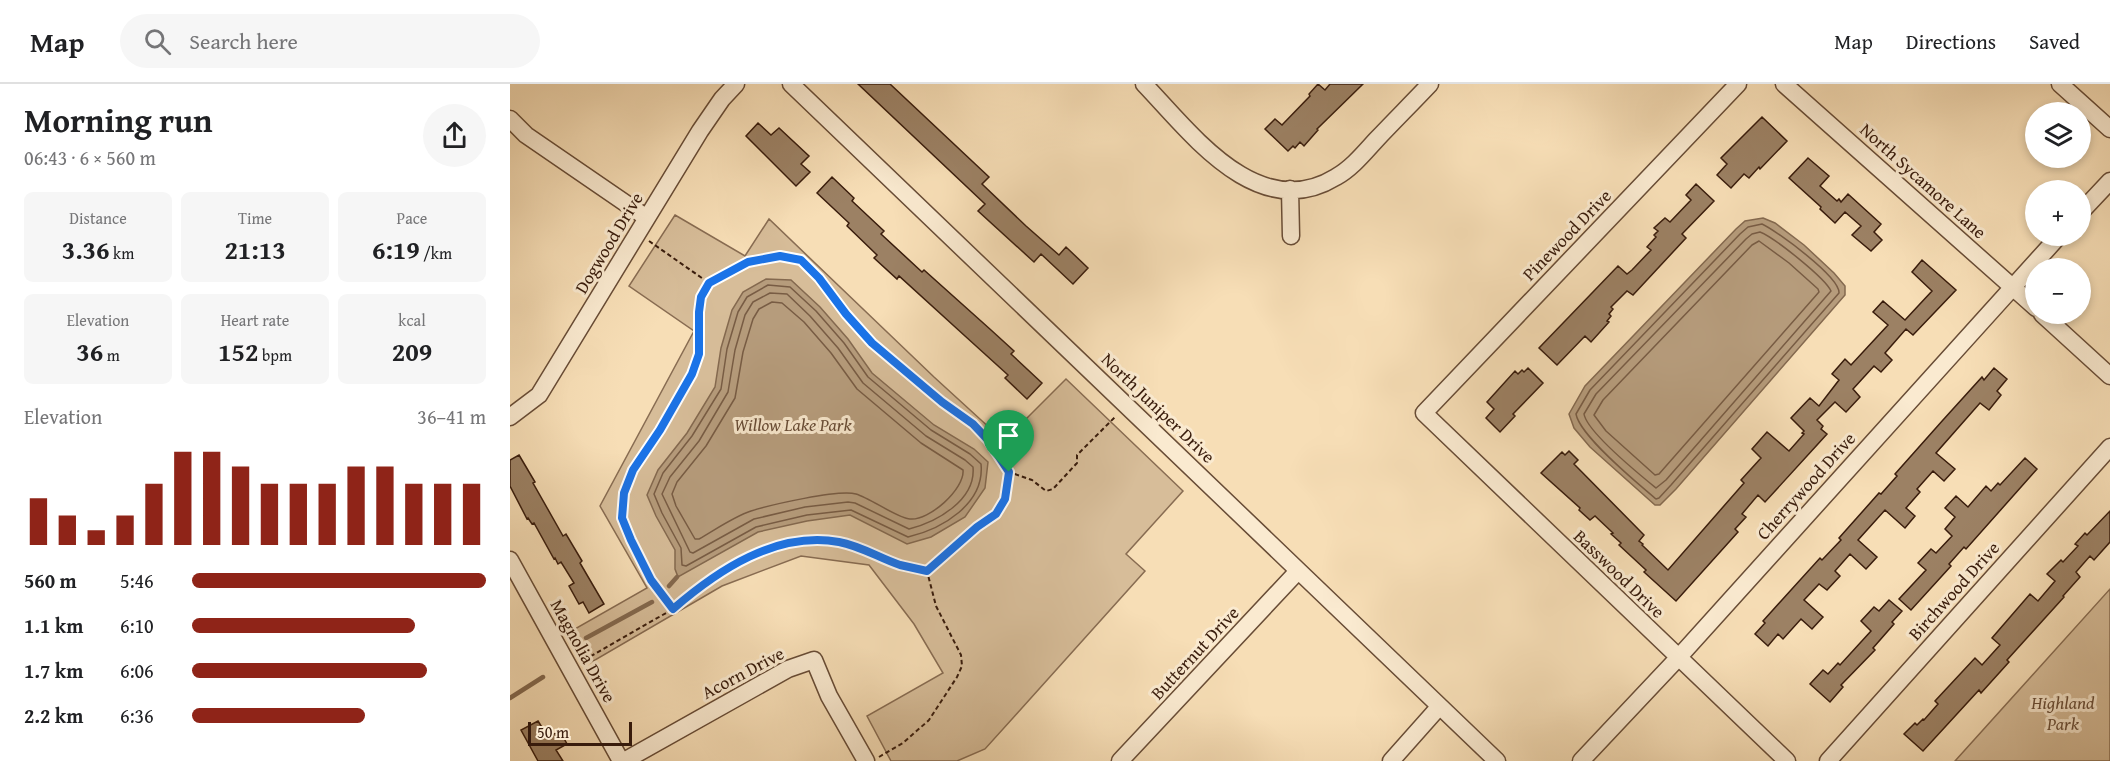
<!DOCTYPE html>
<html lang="en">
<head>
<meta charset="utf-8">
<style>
  :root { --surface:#fff; --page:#f6f6f6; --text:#202124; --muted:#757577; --line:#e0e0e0; --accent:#8f2418 }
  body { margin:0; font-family:"Gentium Book Plus",serif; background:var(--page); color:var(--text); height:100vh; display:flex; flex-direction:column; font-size:22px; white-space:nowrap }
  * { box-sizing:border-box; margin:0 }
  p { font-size:20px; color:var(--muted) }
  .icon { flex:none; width:33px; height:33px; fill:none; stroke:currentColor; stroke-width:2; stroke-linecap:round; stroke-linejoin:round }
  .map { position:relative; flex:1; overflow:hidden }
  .side { display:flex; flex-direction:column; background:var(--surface); width:510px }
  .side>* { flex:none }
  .controls { position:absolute; left:1515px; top:18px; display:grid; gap:12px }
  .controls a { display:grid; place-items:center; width:66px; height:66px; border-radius:50%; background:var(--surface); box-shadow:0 3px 9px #0003; font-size:30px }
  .scale { position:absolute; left:18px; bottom:15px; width:104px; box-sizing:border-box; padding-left:6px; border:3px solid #391c0c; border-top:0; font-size:16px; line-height:21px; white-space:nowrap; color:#391c0c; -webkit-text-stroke:4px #faead0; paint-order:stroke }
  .pin { position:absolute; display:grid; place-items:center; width:51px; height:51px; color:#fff; margin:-62px -26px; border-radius:50% 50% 50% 0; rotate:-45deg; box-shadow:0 0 6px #0007 }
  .pin .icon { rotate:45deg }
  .round { display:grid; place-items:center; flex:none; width:63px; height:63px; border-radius:32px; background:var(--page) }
  .head { display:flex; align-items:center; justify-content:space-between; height:102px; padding:0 24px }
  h1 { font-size:33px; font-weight:700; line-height:45px }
  .stats { display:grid; grid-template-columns:repeat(3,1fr); gap:9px; height:102px; padding:6px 24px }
  .stats div { display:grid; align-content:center; border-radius:9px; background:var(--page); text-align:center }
  .stats b { font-size:26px; font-weight:700 }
  .stats small { font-size:16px; font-weight:400 }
  .stats p { font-size:16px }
  .chart { height:168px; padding:12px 24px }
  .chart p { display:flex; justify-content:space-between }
  .chart svg { width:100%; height:108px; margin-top:6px; stroke:var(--accent); stroke-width:6 }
  ul { padding:0 24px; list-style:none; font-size:20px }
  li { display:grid; grid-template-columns:96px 72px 1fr; align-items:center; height:45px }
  li i { height:15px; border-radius:8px; background:var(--accent) }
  header { display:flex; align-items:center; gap:36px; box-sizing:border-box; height:84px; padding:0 30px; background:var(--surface); border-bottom:2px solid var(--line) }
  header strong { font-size:28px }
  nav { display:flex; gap:33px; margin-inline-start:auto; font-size:21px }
  .search { width:420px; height:54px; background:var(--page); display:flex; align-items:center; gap:15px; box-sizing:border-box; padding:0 21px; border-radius:33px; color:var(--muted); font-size:22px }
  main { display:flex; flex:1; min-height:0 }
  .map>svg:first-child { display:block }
</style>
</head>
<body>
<header>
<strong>Map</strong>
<div class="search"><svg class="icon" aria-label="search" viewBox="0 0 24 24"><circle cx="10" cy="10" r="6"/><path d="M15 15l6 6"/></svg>Search here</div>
<nav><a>Map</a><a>Directions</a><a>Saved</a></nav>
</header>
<main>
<section class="side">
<div class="head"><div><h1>Morning run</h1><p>06:43 · 6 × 560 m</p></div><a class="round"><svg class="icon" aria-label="share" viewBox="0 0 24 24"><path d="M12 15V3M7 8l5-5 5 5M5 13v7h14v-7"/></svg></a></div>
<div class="stats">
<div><p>Distance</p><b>3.36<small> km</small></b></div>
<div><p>Time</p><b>21:13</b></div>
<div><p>Pace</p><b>6:19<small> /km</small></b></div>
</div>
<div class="stats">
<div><p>Elevation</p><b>36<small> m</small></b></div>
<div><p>Heart rate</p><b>152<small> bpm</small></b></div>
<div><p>kcal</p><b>209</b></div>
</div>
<div class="chart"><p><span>Elevation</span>36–41 m</p>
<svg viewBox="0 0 160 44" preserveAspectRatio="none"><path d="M5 44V25M15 44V32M25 44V38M35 44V32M45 44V19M55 44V6M65 44V6M75 44V12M85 44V19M95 44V19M105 44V19M115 44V12M125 44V12M135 44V19M145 44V19M155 44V19"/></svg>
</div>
<ul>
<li><b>560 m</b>5:46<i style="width:100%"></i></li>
<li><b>1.1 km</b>6:10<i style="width:76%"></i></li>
<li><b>1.7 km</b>6:06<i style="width:80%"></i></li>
<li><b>2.2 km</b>6:36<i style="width:59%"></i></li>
</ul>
</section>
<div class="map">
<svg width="1600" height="677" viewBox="0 0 1600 677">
  <rect width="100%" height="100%" fill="#f7deb6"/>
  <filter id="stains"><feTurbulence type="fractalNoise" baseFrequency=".00333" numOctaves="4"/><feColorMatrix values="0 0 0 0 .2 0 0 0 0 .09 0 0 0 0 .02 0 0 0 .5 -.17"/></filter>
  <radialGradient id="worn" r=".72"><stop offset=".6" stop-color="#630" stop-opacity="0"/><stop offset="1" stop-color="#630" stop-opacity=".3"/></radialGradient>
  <path fill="#d7bd99" stroke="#886c52" stroke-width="1.5" d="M165,131L235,172L259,135L424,293L494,357L556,295L673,407L616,470L635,487L475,665L447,677H381L357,632L433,589L404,540L359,481L291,472L212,502L80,579L63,546L137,504L90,422L184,247L119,202Z
    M1600,505V677H1445Z"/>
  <path fill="#b69c7c" stroke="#84694f" stroke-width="1.5" d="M1253,134L1265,139L1294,161L1324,189L1335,202V211L1166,405L1150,421H1145L1080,363L1064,344L1059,330L1075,302L1226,145L1235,137Z
    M256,195L281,196L310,223L338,255L362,289L424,341L464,365L478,378L475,404L455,433L421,453L397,460L340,431L297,437L248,448L168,493L165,485V466L146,432L137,411L148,386L177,349L205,303L211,264L222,226L233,208Z"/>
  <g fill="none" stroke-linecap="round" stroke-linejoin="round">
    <path stroke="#785c44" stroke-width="1.5" d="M1252,140C1267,147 1330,193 1329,209L1161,401L1149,414L1146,415C1127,399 1070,352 1066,330L1080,306L1230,150L1238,143Z
      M1250,148C1265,154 1315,194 1321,207L1156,396L1146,404C1130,391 1077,348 1074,330L1086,310L1236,155L1242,150Z
      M1249,157L1279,179L1308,205L1309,208L1149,390L1145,391L1096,347L1084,331L1093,316L1242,161Z
      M258,201L280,203L306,227L334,259L358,293L421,346L460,370L471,380C475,420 432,445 398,453L341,426L297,431L246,443L176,482L172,481L171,464L152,429L144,410L153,389L182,352L211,305L217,265L228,228L237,213Z
      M260,209L277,210L300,232L328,264L353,299L416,352L455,376L463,383C466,416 427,438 399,445L345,419L338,418L295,423L244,435L183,469L180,468L152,410L160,393L189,357L218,308L225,266L235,231L243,218Z
      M262,218L272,219L294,238L321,269L347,305L411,359L453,386C455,405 419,437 400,435C389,435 360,414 346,410C329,405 260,421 241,427C223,433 205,446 189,455H185L166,422L162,410L167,398L196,362L225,314L233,268L243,235L249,225Z"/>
    <path stroke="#84694f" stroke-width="4.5" d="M159,502L167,493
      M76,554L142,518
      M0,614L33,593"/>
  </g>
  <path fill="#9c8164" stroke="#391c0c" stroke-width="1.5" d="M348,0H380L479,93L472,100L516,142L549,171L556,163L578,184L563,200L531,170L524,178L468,127L475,120Z
    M808,0L815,6L820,0H853L807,45L808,46L794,62L790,58L785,64L783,62L778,67L755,45L765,35L772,41L800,12L799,10Z
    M1252,33L1277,57L1250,85L1249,83L1239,94L1234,90L1221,104L1207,91L1217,80L1211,74Z
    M248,39L261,51L269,44L299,72L291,80L300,88L286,102L236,52Z
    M1298,74L1319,92L1310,102L1327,117L1329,115L1331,118L1338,110L1371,140L1364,148L1372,156L1361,167L1342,151L1351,142L1335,128L1325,139L1310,125L1311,123L1279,94Z
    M322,93L344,114L342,117L374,147L371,150L412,188L414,186L481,246L504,267L501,270L532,299L517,315L495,294L498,291L455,252L389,192L387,195L364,174L367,171L337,142L339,139L307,109Z
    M1186,100L1204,117L1172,150L1176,154L1123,211L1117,207L1101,223L1103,225L1099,230L1101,232L1097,237L1099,238L1081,258L1075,252L1047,281L1029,264L1108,182L1117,190L1122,186L1141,166L1137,163L1146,153L1144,151L1148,147L1144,144L1155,134L1160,138L1181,116L1176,111Z
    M1412,176L1446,206L1403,251L1396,245L1375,269L1382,276L1371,288L1364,282L1343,305L1350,313L1336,328L1325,318L1307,336L1313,342L1311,345L1317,350L1255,418L1248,411L1232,430L1236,433L1225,445L1228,448L1166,517L1134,488L1136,486L1109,461L1111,459L1101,450L1103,449L1085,432L1080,436L1069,426L1070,424L1031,389L1052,368L1055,371L1059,367L1068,376L1064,380L1134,451L1129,457L1133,460L1132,461L1158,486L1234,399L1231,396L1251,374L1242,365L1257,348L1279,367L1294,350L1292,349L1294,347L1281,334L1300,314L1309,322L1329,296L1322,290L1335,275L1341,281L1378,241L1363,228L1373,217L1395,236L1422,207L1402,188Z
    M1018,284L1033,299L1003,330L1005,332L990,348L976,334L984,325L977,318L1005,287L1008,290L1012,286L1014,288Z
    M1484,284L1497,295L1487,307L1491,311L1479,326L1470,319L1426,369L1445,385L1434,397L1423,387L1407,405L1410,408L1396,424L1405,432L1395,444L1375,426L1348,456L1367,473L1356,485L1340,470L1325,487L1330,492L1317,506L1309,500L1294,516L1313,533L1302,545L1291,535L1273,555L1268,550L1258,562L1245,550L1255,539L1253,537L1310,474L1312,476L1331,456L1329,454L1369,409L1371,410L1387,392L1385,390L1433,336L1472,293L1474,296Z
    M9,371L25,398L23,399L53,452L56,450L72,477L70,479L94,520L79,529L73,518L69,520L59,502L64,499L51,478L48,480L45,474L44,475L24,439L22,440L18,434L17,435L0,402V376Z
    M1515,374L1527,385L1456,465L1454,463L1439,480L1441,482L1401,526L1389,515L1416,486L1408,479L1421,465L1426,469L1442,452L1435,445L1445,433L1435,424L1446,412L1458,423L1476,402L1481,407L1488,399L1490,401Z
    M1600,427V458L1584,476L1580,472L1566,488L1570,493L1553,512L1554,513L1497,576L1499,578L1471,609L1469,606L1413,667L1394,650L1405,639L1407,641L1413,635L1414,636L1428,620L1425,617L1465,574L1472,581L1490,561L1482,554L1520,510L1528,517L1545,497L1537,490L1551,476L1553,478L1568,462L1565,460L1575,449L1577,451Z
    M1379,516L1392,527L1382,538L1384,540L1363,564L1365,566L1331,601L1333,603L1320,618L1300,600L1313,586L1318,590L1328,579L1330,581L1361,547L1351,537L1364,523L1369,527Z
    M28,637L38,653L50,647L57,660L46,666L53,677H28L11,646Z"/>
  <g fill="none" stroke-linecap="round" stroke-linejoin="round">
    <defs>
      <path id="street" d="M281,0L987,677
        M634,0C681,49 748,141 826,93C842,84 854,69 866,56C884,37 902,19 920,0
        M1228,0L914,329L1277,677
        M1274,0L1526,224
        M1550,0L1600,45
        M0,35L16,51L137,134
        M780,105L781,152
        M1570,129L1600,97
        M1532,230L1600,292
        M0,333L29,311L190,47L212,15L226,0
        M0,476L111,677
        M114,677L278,585L304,576L319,612L356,677
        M610,677L788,487
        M881,677L929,623
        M1071,677L1168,574L1549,152
        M1318,677L1600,363"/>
    </defs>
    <use href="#street" stroke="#684c36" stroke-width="19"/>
    <path stroke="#391c0c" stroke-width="2" stroke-dasharray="4.5 3" stroke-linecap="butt" d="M139,157L199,199
      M417,487L467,443L486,430L495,415L499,388
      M163,525L141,496L121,456L112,433L114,409L123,386L150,346L182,290L189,269V228L191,213L199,199L238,179L270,172L291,176L309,194L336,230L362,259L432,318L463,341L478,355L499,388L522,396L536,407L543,405L567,379V371L606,332
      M74,576L163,525L203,493L227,479L251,467L269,461L314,456L331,458L389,481L417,487
      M369,673L393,659L419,636L447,593L452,582L451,571L426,522L417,487"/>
    <use href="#street" stroke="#faead0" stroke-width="16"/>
  </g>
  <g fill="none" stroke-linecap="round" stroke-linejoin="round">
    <defs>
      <path id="route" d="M270,172L291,176L309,194L336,230L362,259L432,318L463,340L478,356L499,388L495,415L486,430L467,443L417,487C408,485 399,483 390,481C369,474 351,462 329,458C266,447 208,486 163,525L141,496L121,456L112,434L114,409L123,386L150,346L182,290L189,270V228L191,213L199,199L238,178Z"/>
    </defs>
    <use href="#route" stroke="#fff" stroke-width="12"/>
    <use href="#route" stroke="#1a73e8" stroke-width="8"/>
  </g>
  <g text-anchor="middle" stroke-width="6" stroke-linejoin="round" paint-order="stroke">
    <g font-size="18" fill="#391c0c" stroke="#faead0">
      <text transform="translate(1413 97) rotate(42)" y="6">North Sycamore Lane</text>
      <text transform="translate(1057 151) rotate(-46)" y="6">Pinewood Drive</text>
      <text transform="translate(99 159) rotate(-59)" y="6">Dogwood Drive</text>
      <text transform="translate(648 324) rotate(44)" y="6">North Juniper Drive</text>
      <text transform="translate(1296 402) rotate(-48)" y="6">Cherrywood Drive</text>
      <text transform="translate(1109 490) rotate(44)" y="6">Basswood Drive</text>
      <text transform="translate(1444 507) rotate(-48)" y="6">Birchwood Drive</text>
      <text transform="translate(73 567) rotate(61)" y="6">Magnolia Drive</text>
      <text transform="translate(685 569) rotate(-47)" y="6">Butternut Drive</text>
      <text transform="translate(233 589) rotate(-28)" y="6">Acorn Drive</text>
    </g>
    <g font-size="18" font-style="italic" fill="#684c36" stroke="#faead0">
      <text x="283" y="347">Willow Lake Park</text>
      <text x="1553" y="625">Highland<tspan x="1553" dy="21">Park</tspan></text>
    </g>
  </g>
  <rect width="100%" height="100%" filter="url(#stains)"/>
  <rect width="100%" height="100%" fill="url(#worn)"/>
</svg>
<div class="controls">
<a><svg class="icon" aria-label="layers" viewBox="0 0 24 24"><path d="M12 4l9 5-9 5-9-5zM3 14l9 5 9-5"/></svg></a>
<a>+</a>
<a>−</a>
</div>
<div class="scale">50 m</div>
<div class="pin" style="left:499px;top:388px;background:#1e9e55"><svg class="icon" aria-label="arrive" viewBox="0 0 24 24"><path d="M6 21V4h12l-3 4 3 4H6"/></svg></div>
</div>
</main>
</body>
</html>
